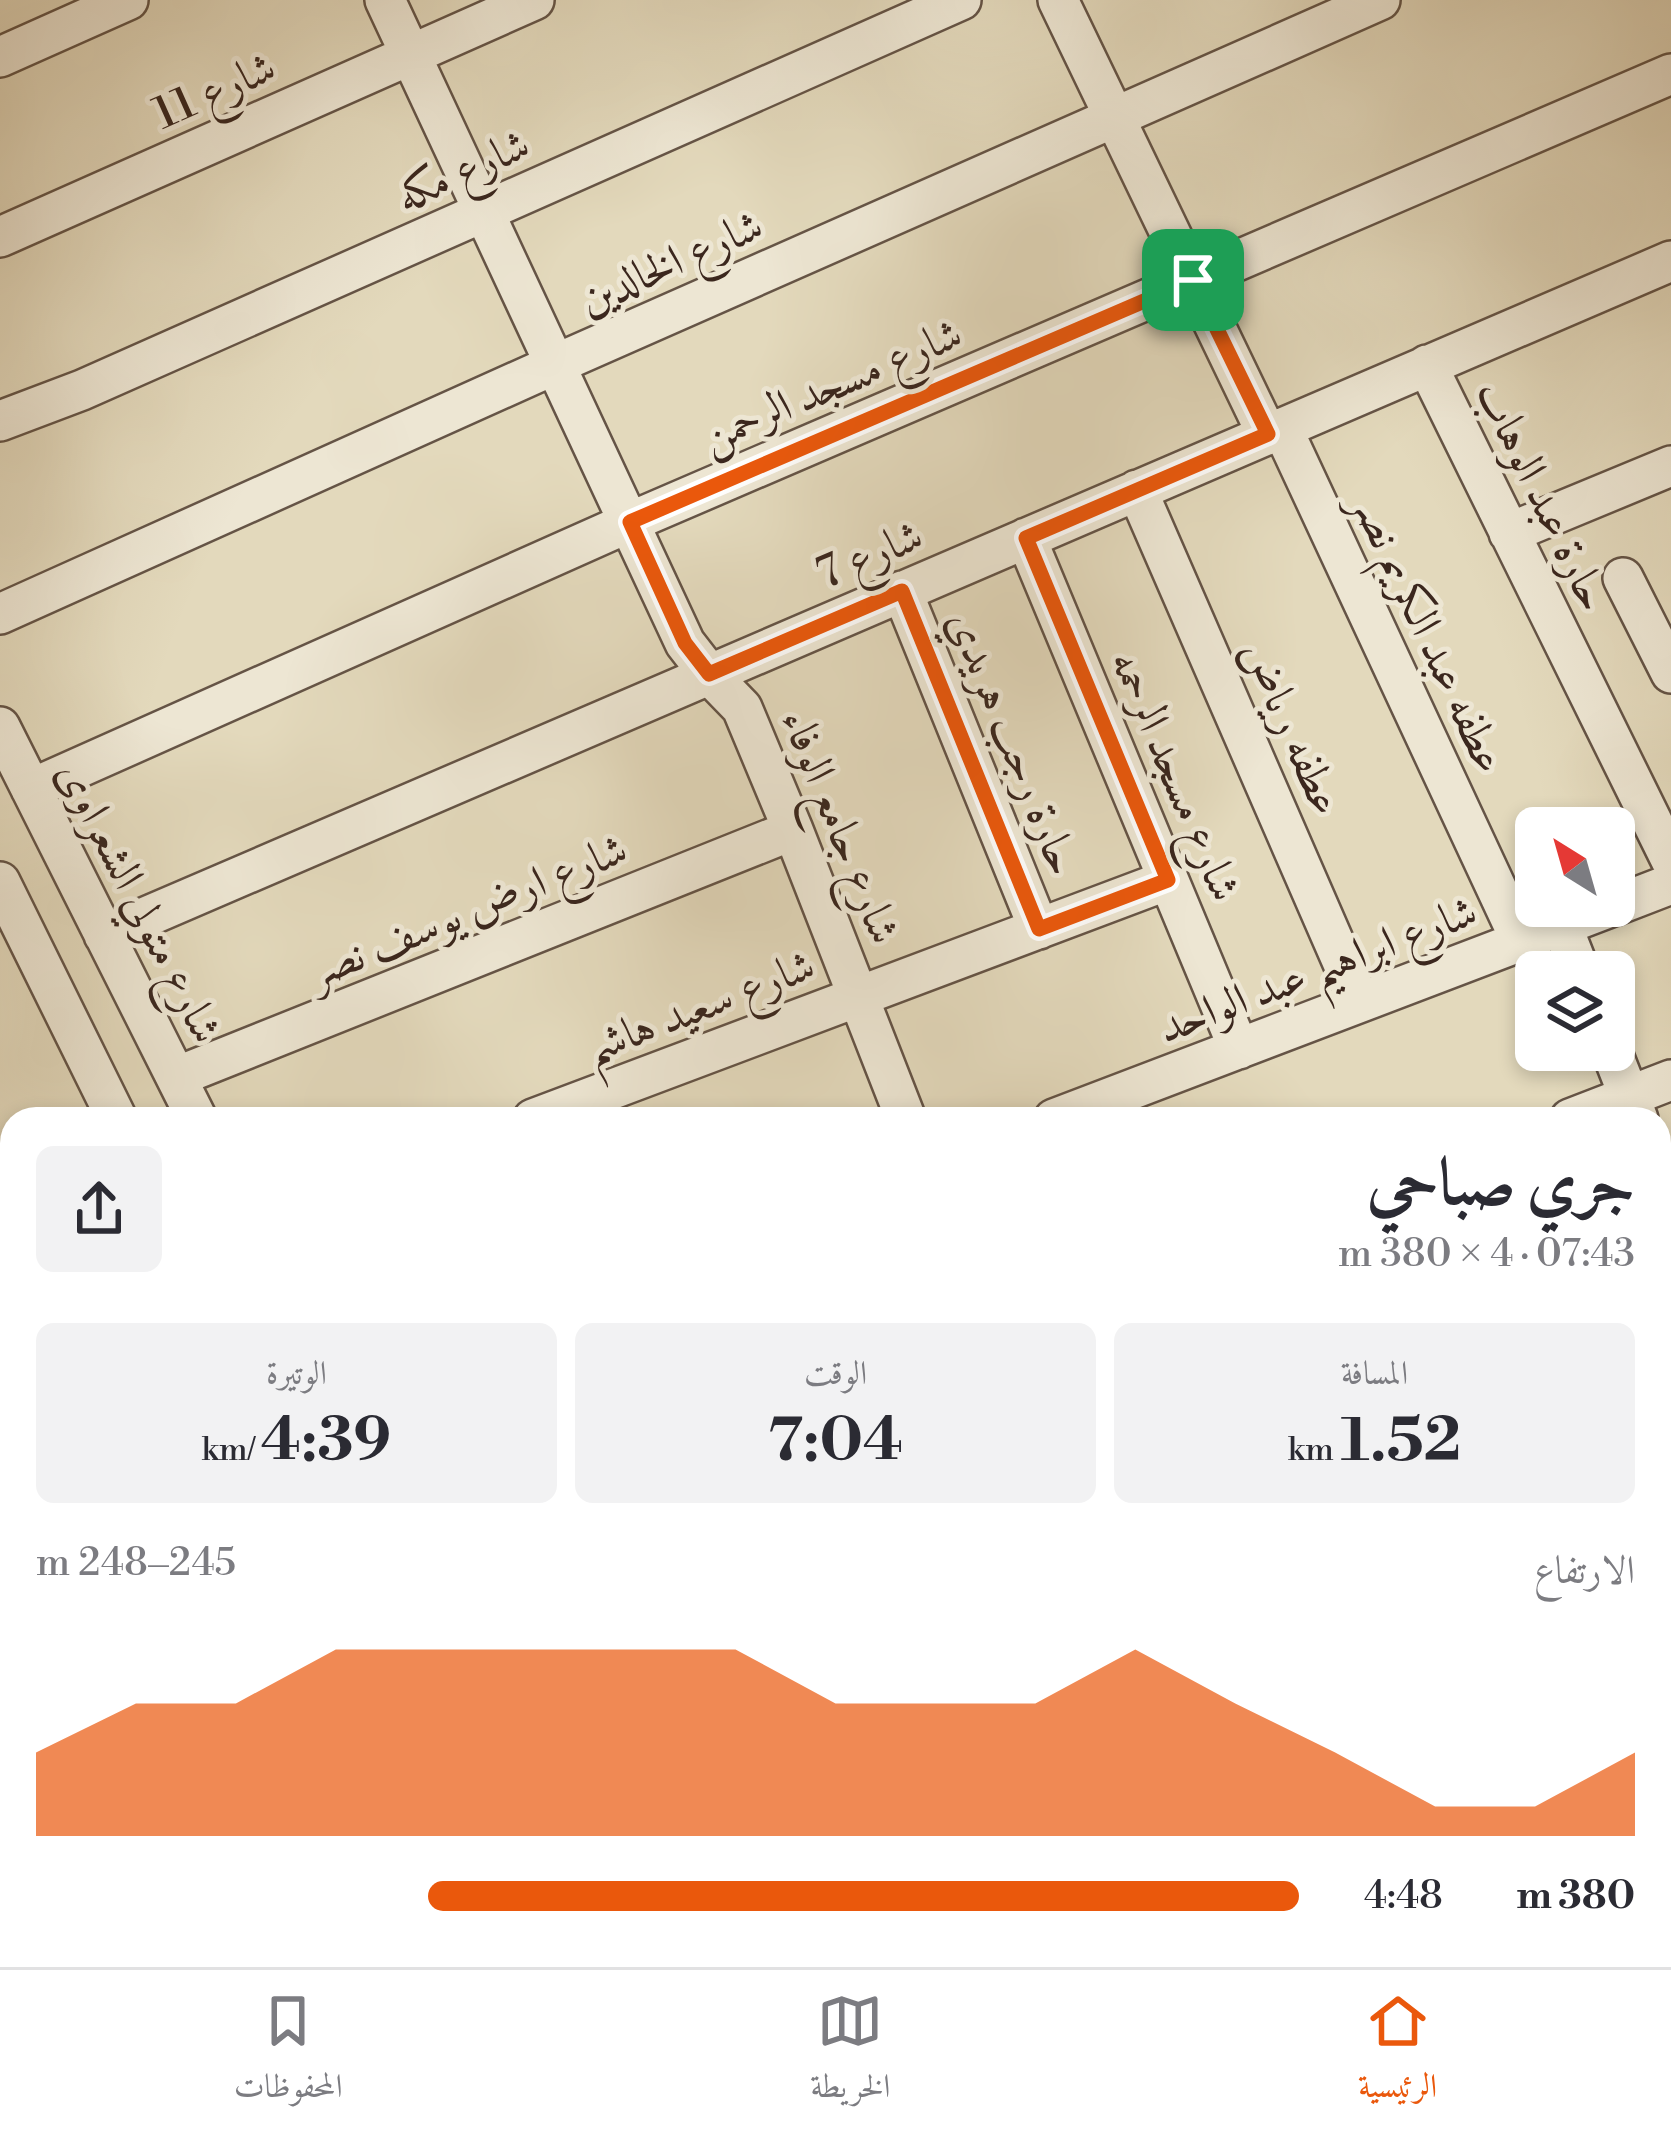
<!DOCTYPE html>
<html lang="ar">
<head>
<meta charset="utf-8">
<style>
  :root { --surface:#fff; --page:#f2f2f3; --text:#2b2b33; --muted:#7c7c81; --line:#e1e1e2; --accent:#ea580c }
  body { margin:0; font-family:"Libre Bodoni",Amiri,serif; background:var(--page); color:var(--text); direction:rtl; height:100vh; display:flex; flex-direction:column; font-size:45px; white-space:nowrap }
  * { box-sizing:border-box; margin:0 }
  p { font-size:39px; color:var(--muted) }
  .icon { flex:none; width:66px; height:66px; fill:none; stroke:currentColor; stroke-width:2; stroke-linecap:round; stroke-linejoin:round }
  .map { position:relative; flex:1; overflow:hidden; direction:ltr }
  .drawer { position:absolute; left:0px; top:1107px; width:1671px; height:861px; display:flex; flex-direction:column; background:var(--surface); border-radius:36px 36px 0 0; box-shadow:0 6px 18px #0003; direction:rtl }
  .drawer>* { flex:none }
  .needle { width:78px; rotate:323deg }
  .tools { position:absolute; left:1515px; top:807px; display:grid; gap:24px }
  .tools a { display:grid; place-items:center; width:120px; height:120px; border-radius:18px; background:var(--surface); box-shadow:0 6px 18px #0003; font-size:60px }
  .pin { position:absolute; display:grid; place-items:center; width:102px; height:102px; color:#fff; margin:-51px; border-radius:24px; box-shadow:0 6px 18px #0006 }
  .round { display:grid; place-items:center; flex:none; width:126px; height:126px; border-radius:18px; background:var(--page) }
  .headline { display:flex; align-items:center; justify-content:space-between; height:204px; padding:0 36px }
  h1 { font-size:66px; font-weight:800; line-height:90px }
  .figures { display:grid; grid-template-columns:repeat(3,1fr); gap:18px; height:204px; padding:12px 36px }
  .figures div { display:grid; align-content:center; border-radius:18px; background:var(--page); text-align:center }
  .figures b { font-size:60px; font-weight:800 }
  .figures small { font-size:33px; font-weight:400 }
  .figures p { font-size:33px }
  .chart { height:336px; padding:24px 36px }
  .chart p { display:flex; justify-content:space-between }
  .chart svg { width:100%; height:216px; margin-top:12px; fill:var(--accent); opacity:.7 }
  ul { padding:0 36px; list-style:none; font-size:39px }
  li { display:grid; grid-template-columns:192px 144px 1fr; align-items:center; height:90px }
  li i { height:30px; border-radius:15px; background:var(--accent) }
  .tab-bar { display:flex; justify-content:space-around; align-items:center; height:168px; border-top:3px solid var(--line); background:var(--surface); font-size:33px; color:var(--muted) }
  .tab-bar a { display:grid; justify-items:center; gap:6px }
  .tab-bar .active { color:var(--accent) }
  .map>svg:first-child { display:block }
</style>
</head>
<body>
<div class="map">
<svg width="1671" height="1967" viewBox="0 0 1671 1967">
  <rect width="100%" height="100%" fill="#e3d9bc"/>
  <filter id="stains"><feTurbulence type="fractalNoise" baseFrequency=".00167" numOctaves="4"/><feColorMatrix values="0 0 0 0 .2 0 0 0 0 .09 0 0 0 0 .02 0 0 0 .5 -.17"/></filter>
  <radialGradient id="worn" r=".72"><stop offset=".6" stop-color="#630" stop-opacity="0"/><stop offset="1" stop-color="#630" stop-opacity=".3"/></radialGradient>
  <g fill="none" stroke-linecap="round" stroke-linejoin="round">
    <defs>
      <path id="lane" d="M300,1967L324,1956"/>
      <path id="street" d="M385,0L685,643L709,674L742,708L793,830L906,1119
        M1058,0L1267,434
        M0,57L128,0
        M0,237L534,0
        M1427,365L1671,860
        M0,421L82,390L961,0
        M1282,428L1521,941
        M1137,490L1360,1002
        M1509,533L1671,466
        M1026,538L1239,1049
        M1623,578L1671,673
        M902,591L1039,929
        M0,614L556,364L1380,0
        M0,727L197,1119
        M31,789L630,522L1671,74
        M0,882L117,1119
        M1614,906L1671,884
        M1562,926L1580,972
        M104,935L1671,261
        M1611,1050L1638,1119
        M176,1077L793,830
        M533,1119L1168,880
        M1054,1119L1613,906
        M1570,1119L1671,1080
        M1659,1173L1671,1204
        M1659,1254L1671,1249
        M1659,1427L1671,1422
        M1659,1625L1669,1651
        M1659,1809L1671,1805
        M695,1956L708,1967
        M638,1967L651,1956
        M794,1967L827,1956
        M1239,1967L1268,1956
        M1660,1967L1671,1963"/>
    </defs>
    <use href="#lane" stroke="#655446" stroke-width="26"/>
    <use href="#street" stroke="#655446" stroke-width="44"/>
    <use href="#lane" stroke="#ede6d3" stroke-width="21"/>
    <use href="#street" stroke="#ede6d3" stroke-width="39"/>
  </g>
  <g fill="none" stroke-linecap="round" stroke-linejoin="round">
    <defs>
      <path id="route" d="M1193,280L1268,434L1026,538L1168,880L1039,929L902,591L709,674L685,643L630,522Z"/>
    </defs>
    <use href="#route" stroke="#fff" stroke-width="24"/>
    <use href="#route" stroke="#ea580c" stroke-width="15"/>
  </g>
  <g text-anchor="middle" stroke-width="10" stroke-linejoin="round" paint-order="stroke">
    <g font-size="45" fill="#3b271e" stroke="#ede6d3">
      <text transform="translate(214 89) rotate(-24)" y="16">شارع 11</text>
      <text transform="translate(462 169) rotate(-24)" y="16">شارع مكه</text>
      <text transform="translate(670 261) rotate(-24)" y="16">شارع الخالدين</text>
      <text transform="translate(831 384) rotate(-23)" y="16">شارع مسجد الرحمن</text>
      <text transform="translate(1544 495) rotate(64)" y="16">حارة عبد الوهاب</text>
      <text transform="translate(869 553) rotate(-23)" y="16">شارع 7</text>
      <text transform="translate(1430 632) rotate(65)" y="16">عطفه عبد الكريم نصر</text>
      <text transform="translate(1293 727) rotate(66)" y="16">عطفه رياض</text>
      <text transform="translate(1015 742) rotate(68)" y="16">حارة رجب هريدي</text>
      <text transform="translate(1177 775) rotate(67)" y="16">شارع مسجد الرحمه</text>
      <text transform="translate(842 826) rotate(68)" y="16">شارع جامع الوفاء</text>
      <text transform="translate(141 901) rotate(63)" y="16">شارع متولي الشعراوى</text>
      <text transform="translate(467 909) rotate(-22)" y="16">شارع ارض يوسف نصر</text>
      <text transform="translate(1317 968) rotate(-21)" y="16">شارع ابراهيم عبد الواحد</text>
      <text transform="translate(699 1005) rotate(-21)" y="16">شارع سعيد هاشم</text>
    </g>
  </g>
  <rect width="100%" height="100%" filter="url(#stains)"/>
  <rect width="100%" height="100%" fill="url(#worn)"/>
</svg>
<div class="tools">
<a><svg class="needle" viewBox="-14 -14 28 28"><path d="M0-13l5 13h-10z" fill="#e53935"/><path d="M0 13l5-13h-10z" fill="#7c7c81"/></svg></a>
<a><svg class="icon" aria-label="layers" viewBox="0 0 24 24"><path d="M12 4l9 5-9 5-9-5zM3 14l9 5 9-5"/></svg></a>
</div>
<div class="pin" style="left:1193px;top:280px;background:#1e9e55"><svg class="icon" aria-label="arrive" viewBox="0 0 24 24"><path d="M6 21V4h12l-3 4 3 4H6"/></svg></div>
<section class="drawer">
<div class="headline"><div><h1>جري صباحي</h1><p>07:43 · 4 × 380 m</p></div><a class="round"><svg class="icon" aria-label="share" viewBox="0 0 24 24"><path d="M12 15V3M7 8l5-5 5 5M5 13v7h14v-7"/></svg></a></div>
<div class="figures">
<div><p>المسافة</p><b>1.52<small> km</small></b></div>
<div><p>الوقت</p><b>7:04</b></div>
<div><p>الوتيرة</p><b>4:39<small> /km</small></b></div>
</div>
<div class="chart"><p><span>الارتفاع</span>245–248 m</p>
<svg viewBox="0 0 160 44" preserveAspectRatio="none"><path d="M0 44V27L10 17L20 17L30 6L40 6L50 6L60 6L70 6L80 17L90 17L100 17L110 6L120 17L130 27L140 38L150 38L160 27V44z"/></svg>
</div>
<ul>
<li><b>380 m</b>4:48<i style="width:69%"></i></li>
</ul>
</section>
</div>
<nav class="tab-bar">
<a class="active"><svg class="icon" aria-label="home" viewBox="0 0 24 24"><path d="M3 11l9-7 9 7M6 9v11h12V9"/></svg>الرئيسية</a>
<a><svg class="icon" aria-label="map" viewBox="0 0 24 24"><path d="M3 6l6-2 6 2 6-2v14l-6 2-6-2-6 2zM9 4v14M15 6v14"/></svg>الخريطة</a>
<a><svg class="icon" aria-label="saved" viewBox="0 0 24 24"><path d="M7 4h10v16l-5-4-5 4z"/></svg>المحفوظات</a>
</nav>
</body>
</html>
